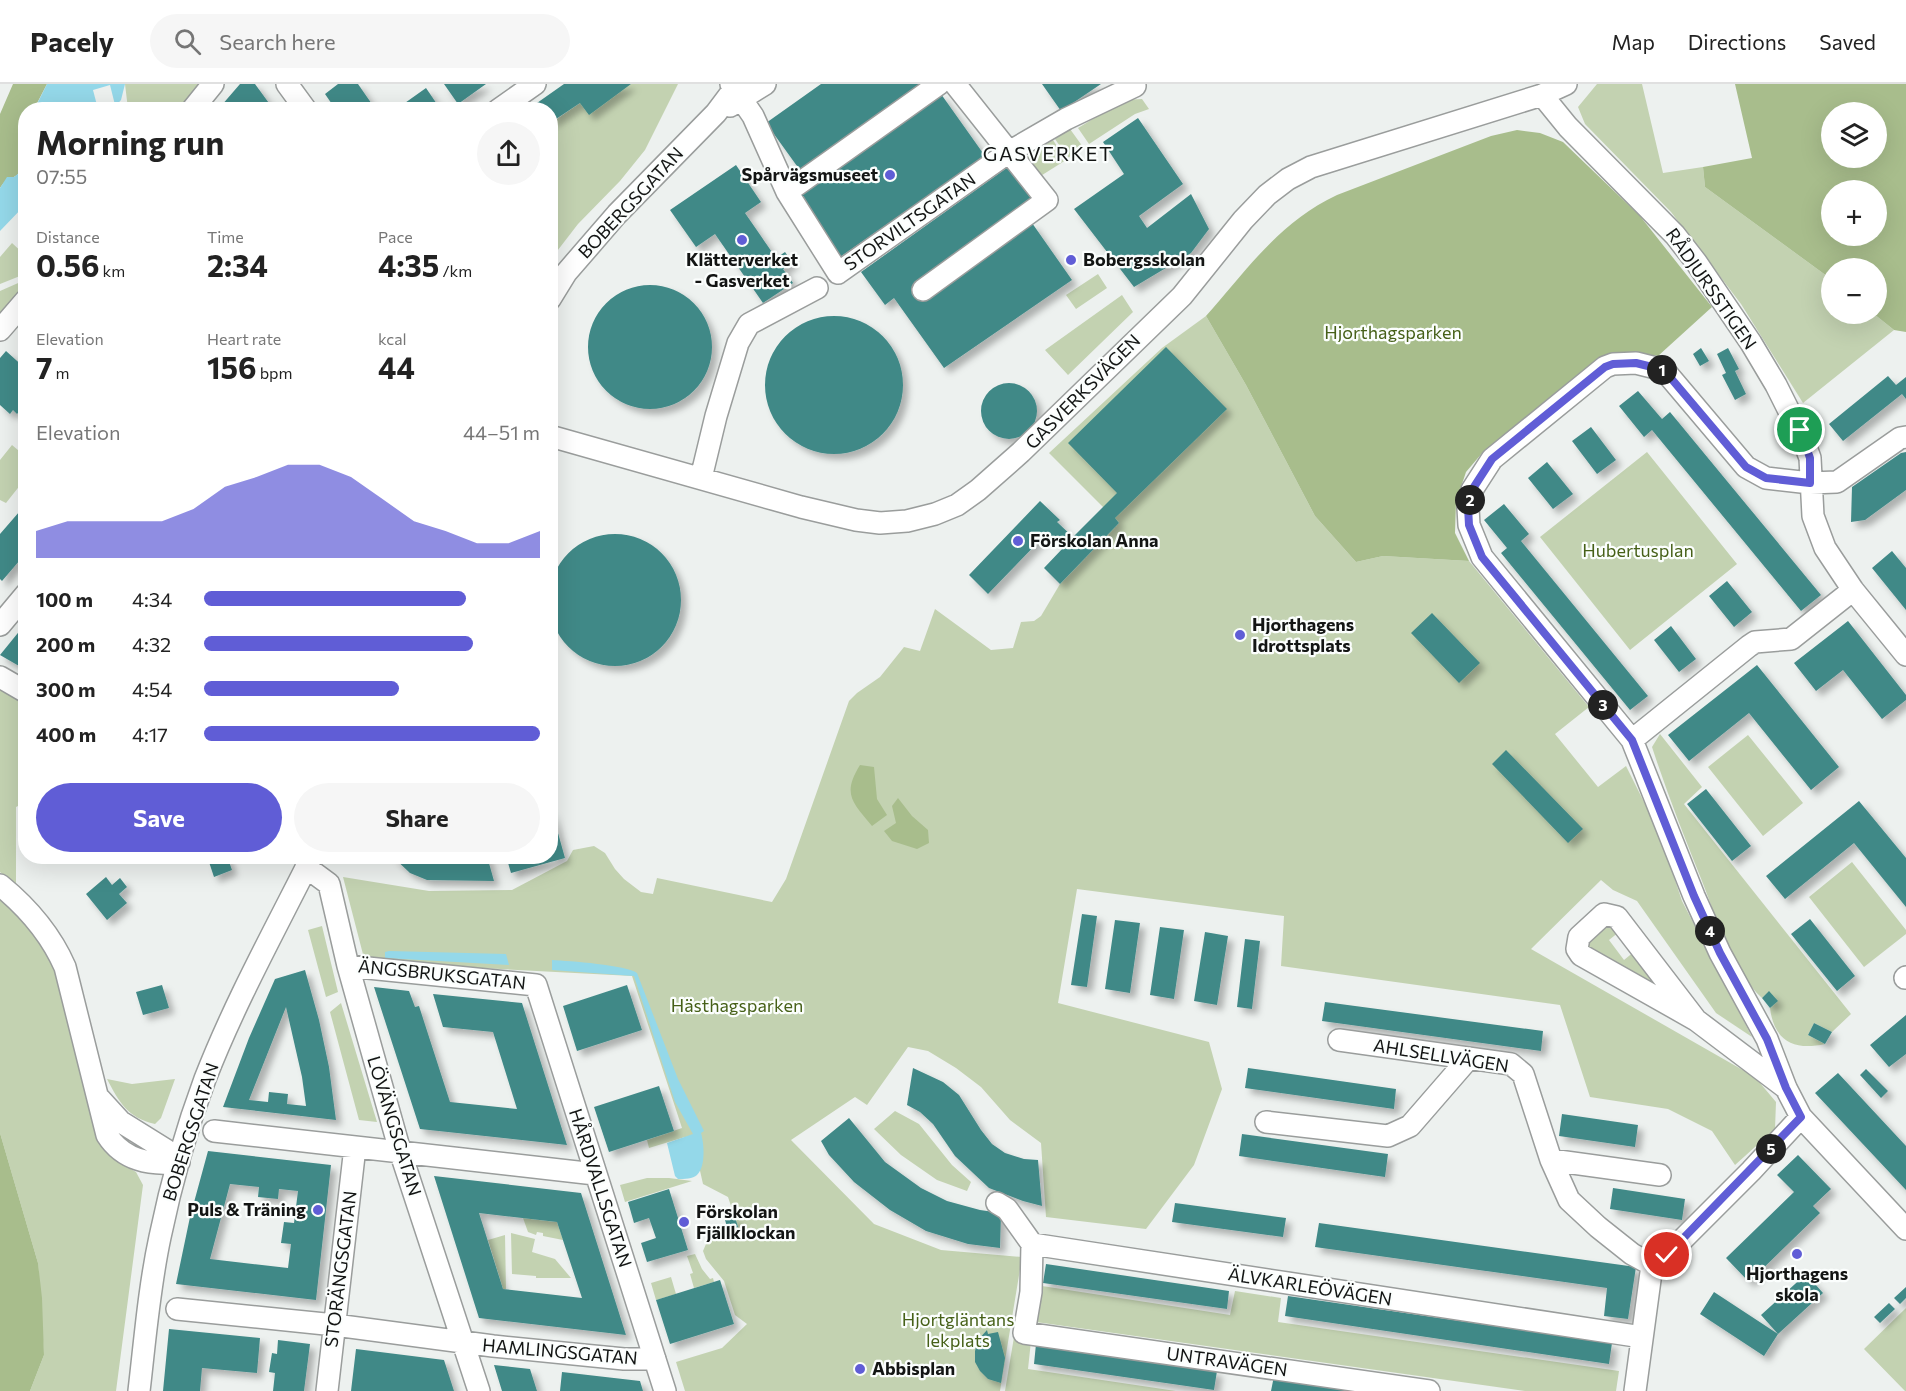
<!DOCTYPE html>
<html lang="en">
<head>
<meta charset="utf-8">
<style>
  :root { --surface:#fff; --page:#f6f6f6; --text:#222; --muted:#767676; --line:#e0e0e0; --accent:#605dd6 }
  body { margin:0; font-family:Commissioner,sans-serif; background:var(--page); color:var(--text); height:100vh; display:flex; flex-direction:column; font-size:22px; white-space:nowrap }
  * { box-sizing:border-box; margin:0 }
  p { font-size:20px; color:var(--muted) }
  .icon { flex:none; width:33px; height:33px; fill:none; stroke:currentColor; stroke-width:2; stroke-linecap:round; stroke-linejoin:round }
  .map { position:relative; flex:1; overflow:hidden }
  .drawer { position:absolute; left:18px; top:18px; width:540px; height:762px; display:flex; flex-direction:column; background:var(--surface); border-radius:24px; box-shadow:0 6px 24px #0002 }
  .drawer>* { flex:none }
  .tools { position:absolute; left:1821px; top:18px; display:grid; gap:12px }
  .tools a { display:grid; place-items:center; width:66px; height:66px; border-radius:50%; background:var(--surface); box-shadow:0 6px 24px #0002; font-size:30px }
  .pin { position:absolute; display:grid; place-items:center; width:51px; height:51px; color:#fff; margin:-26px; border:3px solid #fff; border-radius:50%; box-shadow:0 2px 6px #0007 }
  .km { position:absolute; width:30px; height:30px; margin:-15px; border-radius:50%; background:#222; color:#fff; font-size:16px; line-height:30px; text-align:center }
  .round { display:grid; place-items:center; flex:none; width:63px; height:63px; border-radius:32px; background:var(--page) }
  .overview { display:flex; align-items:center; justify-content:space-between; height:102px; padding:0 18px }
  h1 { font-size:33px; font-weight:700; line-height:45px }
  .figures { display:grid; grid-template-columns:repeat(3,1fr); gap:9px; height:102px; padding:6px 18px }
  .figures div { display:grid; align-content:center }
  .figures b { font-size:30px; font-weight:700 }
  .figures small { font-size:16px; font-weight:400 }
  .figures p { font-size:16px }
  .chart { height:168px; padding:12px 18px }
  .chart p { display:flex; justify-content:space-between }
  .chart svg { width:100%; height:108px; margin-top:6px; fill:var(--accent); opacity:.7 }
  .primary-button { display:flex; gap:12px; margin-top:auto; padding:12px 18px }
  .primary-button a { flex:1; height:69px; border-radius:36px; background:var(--accent); color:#fff; font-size:24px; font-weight:700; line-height:69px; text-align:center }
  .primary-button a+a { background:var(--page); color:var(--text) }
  ul { padding:0 18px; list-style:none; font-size:20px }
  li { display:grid; grid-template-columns:96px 72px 1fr; align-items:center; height:45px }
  li i { height:15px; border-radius:8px; background:var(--accent) }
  header { display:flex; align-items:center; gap:36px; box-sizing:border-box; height:84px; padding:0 30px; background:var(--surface); border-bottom:2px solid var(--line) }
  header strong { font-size:28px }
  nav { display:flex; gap:33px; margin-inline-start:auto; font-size:21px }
  .search { width:420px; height:54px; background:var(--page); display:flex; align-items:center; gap:15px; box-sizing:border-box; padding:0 21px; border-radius:33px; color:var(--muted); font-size:22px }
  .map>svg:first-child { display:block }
</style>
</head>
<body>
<header>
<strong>Pacely</strong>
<div class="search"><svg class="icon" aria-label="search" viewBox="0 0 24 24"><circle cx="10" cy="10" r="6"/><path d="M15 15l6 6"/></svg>Search here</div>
<nav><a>Map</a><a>Directions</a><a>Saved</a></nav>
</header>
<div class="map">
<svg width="1906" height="1307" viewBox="0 0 1906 1307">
  <defs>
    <filter id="shadow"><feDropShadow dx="5.5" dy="5.5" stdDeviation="3" flood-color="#0004"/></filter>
  </defs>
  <rect width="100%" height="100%" fill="#edf1ef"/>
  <path fill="#c3d2b1" d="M125,0H207L184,26L128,25Z
    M631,0H678L645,66L620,97L578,140L551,175V39L580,19Z
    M1597,0H1642L1663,89L1703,83L1705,103L1831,195L1832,230H1874L1894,246L1803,319L1741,220L1671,128L1585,40L1578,23Z
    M1142,15L1149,25L1135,30L1089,60L1078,44L1124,16Z
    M1070,45L1083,63L1068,74L1055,55Z
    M1053,56L1066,76L1039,93L1026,73Z
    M12,159L25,171V190L0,200V173Z
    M1098,190L1107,204L1076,225L1066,211Z
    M25,196V207L0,236V207Z
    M1122,211L1133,228L1068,291L1045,266Z
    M1206,232L1246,301L1315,432L1356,478L1383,472L1469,477L1589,623L1555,650L1598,703L1626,682L1659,748L1682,817L1752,953L1716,929L1637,817L1613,806L1601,796L1531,865L1755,993L1776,1018L1775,1045L1735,1081L1712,1047L1668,1025L1590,1013L1560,921L1281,882L1284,832L1077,805L1058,919L1209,958L1222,1005L1194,1081L1146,1145L1046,1133L1041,1059L1010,1036L981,1003L956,984L928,967L908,963L867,1021L855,1013L791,1056L874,1140L941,1166L1022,1173L1000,1307H685L676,1278L722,1264L747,1240L735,1231L724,1197L706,1175L703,1167L709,1153L738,1143L728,1113L703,1100L696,1069L685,1053L649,1064L647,1056L682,1044L632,892L365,878L343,793L429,807L512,806L567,777L573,766L594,762L605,769L615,785L624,795L641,808L653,810L657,794L772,818L786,795L849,617L857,609L880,593L904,563L920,567L935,525L991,566L1013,564L1021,538L1034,537L1041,532L1060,500L1119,439L1049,369L1162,264Z
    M12,361L25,372V395L6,419L0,416V376Z
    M1647,368L1737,480L1630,566L1540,453Z
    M0,603L25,617L26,718L16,723V803L0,788Z
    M1660,650L1702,703L1684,720L1851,930L1832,948L1814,939L1808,951L1825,960C1794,967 1774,957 1770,924L1777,917L1769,908L1762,914C1733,887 1716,833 1702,797C1684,752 1667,709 1652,663Z
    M1748,651L1803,719L1763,752L1708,683Z
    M1852,778L1906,846V850L1864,883L1809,813Z
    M0,815L39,855L52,876L80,980L94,1043L100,1056L111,1071L122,1080L136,1088L143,1101L116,1307H30L44,1271L38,1179L0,1049Z
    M1602,839L1611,840L1619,848L1609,856L1624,876L1635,867L1676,919L1593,872L1587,859Z
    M322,842L338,908L326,913L308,846Z
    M341,919L377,1038L359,1036L330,928Z
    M107,995L132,1000L175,995L161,1034L155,1040C128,1034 119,1018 107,995Z
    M895,1027L919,1040L952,1081L971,1098L967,1107L937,1096L901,1071L874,1045Z
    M647,1094H669L692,1097L625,1118L620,1101Z
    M523,1134L557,1138L563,1156L543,1152V1149L537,1148L536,1151L528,1148Z
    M511,1149L535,1155L532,1168L555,1175L571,1194H536V1192L512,1190Z
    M505,1151L506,1205H503L488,1156Z
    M695,1170L702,1185L710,1195L713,1194L714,1198L694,1204L690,1190L693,1189L687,1172Z
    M671,1193L676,1210L656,1216L651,1199Z
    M1042,1202L1230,1231L1235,1207L1281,1214L1278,1238L1619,1287L1616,1307H1525L1036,1238Z
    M1906,1224V1307H1905L1864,1265Z
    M1014,1253L1031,1257L1028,1285L1176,1307H1005Z"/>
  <path fill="#a8bd8c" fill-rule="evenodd" d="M13,0H47L34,25L26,26L25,41L20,55L19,89C11,97 8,92 0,104V30Z
    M1735,0H1906V248L1894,246L1874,230H1876V184H1832L1831,195L1705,103L1703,83L1752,74ZM1832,28H1876V74H1832ZM1832,106H1876V152H1832Z
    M1517,46L1540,49L1563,58L1640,132L1712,223L1658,272L1628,268L1601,273L1483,368L1466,388L1456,418L1455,449L1469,477L1383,472L1356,478L1315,432L1246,301L1206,232C1248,185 1278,139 1337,111L1491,52Z
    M860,681L874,683L877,715L887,731L872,742C852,718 842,710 860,681Z
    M898,714L912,732L928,746L929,759L917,765L892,757L884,747L896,739L892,722Z
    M0,1049L38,1179L42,1214L44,1271L30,1307H0Z"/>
  <path fill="#94d8e9" d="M47,0H125L121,16L113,25L34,26Z
    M25,41V121L0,147V104L7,93H14L19,89L20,55Z
    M389,867L506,870L509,881L385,874V868Z
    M552,876C569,877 627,881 637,889L678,995L704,1047L701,1049C704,1059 706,1083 697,1091C693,1095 684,1095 678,1095L675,1092L667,1059L693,1050L675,1018L634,892L552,886Z"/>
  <path fill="#edf1ef" d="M110,1L116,25H98L93,6Z"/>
  <path fill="#418987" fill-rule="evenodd" filter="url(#shadow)" d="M240,0H255L274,26H224L221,22Z
    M338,0H358L376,26H336L325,10Z
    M444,0H486L458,20Z
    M564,0H631L589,31L580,19L550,39V26H527Z
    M821,0H922L802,89L766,39Z
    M1042,0H1101L1061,27Z
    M426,4L441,26H395Z
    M941,10L985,72L840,173L796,111Z
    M1138,34L1183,100L1139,132L1147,144L1191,110L1209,145L1191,169L1134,203L1074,125L1124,90L1103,58Z
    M736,81L761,118L745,129L776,174L785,168L793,179L783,185L793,199L763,219L715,150L696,163L670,126Z
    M1008,83L1032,116L916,199L926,214L1032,139L1072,196L944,284L894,214L885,221L861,188Z
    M588 263a62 62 0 1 1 124 0a62 62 0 1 1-124 0Z
    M765 301a69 69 0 1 1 138 0a69 69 0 1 1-138 0Z
    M1166,263L1227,325L1115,434L1119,439L1060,500L1044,484L1063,464L1047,449L988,510L969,491L1040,417L1060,436L1057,438L1073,453L1117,409L1068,359Z
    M1701,264L1709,277L1700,282L1693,270Z
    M1728,264L1739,285L1735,287L1746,310L1735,316L1722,291L1726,289L1717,270Z
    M6,267L26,285V320L17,330L13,326L10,330L0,321V274Z
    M1888,292L1896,301L1906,293V315L1902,310L1843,357L1829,340Z
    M981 327a28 28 0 1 1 56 0a28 28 0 1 1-56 0Z
    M1638,307L1662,335L1670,328L1821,511L1801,527L1652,346L1644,353L1619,322Z
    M1591,343L1616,376L1597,390L1572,357Z
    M1906,368V406L1865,436L1851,438L1852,403L1901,369Z
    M1547,378L1573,410L1553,425L1528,394Z
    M26,420V469L2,497L0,495V450Z
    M1504,420L1529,450L1521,457L1648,612L1630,626L1501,469L1507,464L1484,436Z
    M549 516a66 66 0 1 1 132 0a66 66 0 1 1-132 0Z
    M1892,467L1906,484V526L1872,484Z
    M1727,497L1752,528L1734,543L1709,512Z
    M1432,529L1480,579L1459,599L1411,549Z
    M1848,537L1906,611V616L1882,635L1843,586L1816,607L1794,579Z
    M26,539V586L0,571Z
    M1671,542L1696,575L1679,588L1654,556Z
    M1757,581L1839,683L1811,706L1749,629L1689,677L1668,651Z
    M1506,666L1583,745L1568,759L1492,680Z
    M1706,705L1751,762L1732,777L1687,720Z
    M1859,717L1906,774V823L1854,759L1785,815L1766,792Z
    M551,724L565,774L511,789L506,772H550Z
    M223,772H227L232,786L214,793L209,778Z
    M392,772H487L494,797L427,796L410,789Z
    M106,793L112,801L120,794L127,803L119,810L127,819L107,836L86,810Z
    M1082,830L1097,832L1087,903L1071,901Z
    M1810,835L1855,892L1837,907L1791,850Z
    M1115,836L1140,839L1130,909L1105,905Z
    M1160,843L1184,846L1174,915L1150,911Z
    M1205,848L1228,852L1217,921L1194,917Z
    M1245,855L1260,857L1252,925L1237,923Z
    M305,886L319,936L329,983L336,1036L223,1023L249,954L275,895ZM286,923L302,993L306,1022L287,1020L288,1010L269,1008L268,1018L249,1016Z
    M162,901L169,924L143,931L136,908Z
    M627,901L642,946L577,967L563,922Z
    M374,903L409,907L415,923L419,922L450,1018L517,1025L493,948L443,943L433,910L522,919L567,1061L420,1045Z
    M1769,907L1778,917L1770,924L1762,914Z
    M1325,918L1543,947L1541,967L1322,937Z
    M1906,931V970L1889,983L1870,961Z
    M1814,939L1832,948L1825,960L1808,951Z
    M913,984L943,998L959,1011L981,1046L992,1060L1005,1069L1024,1075L1038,1076L1042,1122L1023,1117L989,1104L955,1072L933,1040L920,1028L907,1021Z
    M1248,984L1396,1005L1394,1025L1245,1004Z
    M1866,985L1888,1007L1881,1014L1860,991Z
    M1838,989L1906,1062V1106L1815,1009Z
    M659,1002L674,1047L609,1068L594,1023Z
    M1562,1030L1638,1041L1635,1063L1559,1052Z
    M849,1034L885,1078L921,1104L947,1117L980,1126L1001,1129L1000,1164L968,1160L926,1147L890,1126L854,1098L829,1071L821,1057Z
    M1242,1050L1388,1070L1385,1093L1239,1072Z
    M208,1067L331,1081L316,1216L176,1200L190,1133ZM230,1100L259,1103L258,1113L278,1115L279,1105L298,1107L294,1139L284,1138L281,1159L291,1160L288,1184L210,1175Z
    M1798,1071L1831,1105L1813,1122L1820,1129L1749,1198L1726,1174L1794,1108L1777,1091Z
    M434,1092L581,1109L626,1251L479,1234ZM479,1129L557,1138L582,1214L503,1205Z
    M1613,1104L1685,1115L1682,1136L1610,1125Z
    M669,1105L688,1166L647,1178L641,1159L656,1154L649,1134L634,1139L628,1118Z
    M1175,1119L1286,1134L1283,1153L1172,1138Z
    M735,1133L738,1143L728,1146L725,1136Z
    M1319,1139L1636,1183L1628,1235L1604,1232L1607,1204L1315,1163Z
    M1046,1180L1229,1207L1227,1225L1043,1199Z
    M1806,1190L1823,1209L1778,1250L1761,1231Z
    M720,1196L734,1240L670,1260L656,1216Z
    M1906,1203V1214L1900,1220L1894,1214Z
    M1714,1208L1778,1250L1764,1272L1700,1230Z
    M1288,1212L1612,1259L1609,1280L1285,1232Z
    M1889,1219L1895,1225L1880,1239L1874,1233Z
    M169,1245L260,1254L257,1289L202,1284L200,1307H163Z
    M987,1246L988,1250L998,1248L1005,1274L1001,1299L988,1295L980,1287L975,1278V1267L978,1256Z
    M278,1256L310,1260L304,1307H273L275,1289L269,1288L272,1269L277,1270Z
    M1036,1260L1217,1287L1214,1306L1034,1280Z
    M356,1265L444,1276L454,1307H351Z
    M494,1281L530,1285L537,1307H502Z
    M562,1288L640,1297L643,1307H560Z
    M1274,1292L1364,1307H1271Z"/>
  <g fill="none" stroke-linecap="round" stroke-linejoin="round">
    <defs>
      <path id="minor" d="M287,0L306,26
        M731,0L753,32L787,108L838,189L1009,68L1066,35L1135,2
        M1542,11L1568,43L1675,151L1696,178L1751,259L1776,301L1803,355L1810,374L1813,432L1825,464L1853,506L1906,571
        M730,22L765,0
        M192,26L213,0
        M498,26L535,0
        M787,108L939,0
        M923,206L1047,116L955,0
        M550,215L566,189L617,130L716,29L734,5L741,0
        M0,246L26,216
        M550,352L801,423L856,436L880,439L907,437L935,430L957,421L978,406L1021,368L1182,212L1243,136L1267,111L1288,95L1311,83L1542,11L1566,0
        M1906,353L1900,354L1837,398L1810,399L1766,394L1746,383L1664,286L1636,279L1613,280L1605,283L1492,375L1472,406L1468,424L1469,441L1482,473L1632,656L1694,812L1720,869L1767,955L1786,1004L1801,1033L1906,1145
        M701,394L716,332L738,259L749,240L817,204
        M0,541L26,510
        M0,593L26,608
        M1632,656L1749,562L1755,558L1791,555L1853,506
        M306,783L329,800L348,882L400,1067L479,1307
        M0,801C27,823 51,851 65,883L107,1051C123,1076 150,1082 179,1078
        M348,882L536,901L665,1307
        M1905,894L1906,893
        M1696,936L1617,833L1604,830L1579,853L1577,865L1581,871L1696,936L1786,1004
        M1339,956L1511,980L1523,990L1551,1076L1569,1116L1598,1143L1632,1170L1652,1181
        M100,1015L121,1038L166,1066L179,1078
        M1266,1038L1388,1052L1410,1042L1469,974
        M214,1047L595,1090
        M1551,1076L1660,1091
        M997,1119L1007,1125L1032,1160
        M1032,1160L1642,1253
        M1032,1160L1031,1208L1024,1249L1429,1307
        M177,1225L335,1241L493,1262L624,1275H655
        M139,1307C145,1256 149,1204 160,1153C171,1100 186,1046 205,995C235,918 275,846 312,772
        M327,1307L355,1063
        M1635,1307L1652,1181L1667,1171L1751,1087L1801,1033"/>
    </defs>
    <use href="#minor" stroke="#9a9d9c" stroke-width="24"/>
    <use href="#minor" stroke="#fff" stroke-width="21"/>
  </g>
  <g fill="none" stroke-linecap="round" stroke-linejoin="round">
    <defs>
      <path id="route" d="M1667,1171L1801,1033L1786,1004L1767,955L1720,869L1694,812L1632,656L1482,473L1469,441L1468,423L1472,406L1492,375L1605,283L1613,280L1636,279L1664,286L1746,383L1766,394L1810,399V374L1800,346"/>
    </defs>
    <use href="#route" stroke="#fff" stroke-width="12"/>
    <use href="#route" stroke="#605dd6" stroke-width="8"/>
  </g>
  <g fill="#605dd6" stroke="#fbfefd" stroke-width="2">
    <circle cx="890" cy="91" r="6"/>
    <circle cx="742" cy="156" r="6"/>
    <circle cx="1071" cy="176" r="6"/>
    <circle cx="1018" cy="457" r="6"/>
    <circle cx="1240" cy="551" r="6"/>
    <circle cx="318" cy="1126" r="6"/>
    <circle cx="684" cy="1138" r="6"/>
    <circle cx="1797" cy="1170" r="6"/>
    <circle cx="860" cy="1285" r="6"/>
  </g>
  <g text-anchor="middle" stroke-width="4.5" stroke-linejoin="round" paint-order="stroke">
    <g font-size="18" font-weight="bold" fill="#131514" stroke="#fbfefd" text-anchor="start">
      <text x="878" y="97" text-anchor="end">Spårvägsmuseet</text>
      <text x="742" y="182" text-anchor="middle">Klätterverket<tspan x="742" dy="21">- Gasverket</tspan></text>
      <text x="1083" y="182">Bobergsskolan</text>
      <text x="1030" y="463">Förskolan Anna</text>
      <text x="1252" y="547">Hjorthagens<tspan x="1252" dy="21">Idrottsplats</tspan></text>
      <text x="306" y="1132" text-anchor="end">Puls &amp; Träning</text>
      <text x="696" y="1134">Förskolan<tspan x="696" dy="21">Fjällklockan</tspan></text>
      <text x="1797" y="1196" text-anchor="middle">Hjorthagens<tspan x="1797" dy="21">skola</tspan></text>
      <text x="872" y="1291">Abbisplan</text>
    </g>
    <g font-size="18" fill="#131514" stroke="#fbfefd">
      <text transform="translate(631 119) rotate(-47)" y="6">BOBERGSGATAN</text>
      <text transform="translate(910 138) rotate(-35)" y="6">STORVILTSGATAN</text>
      <text transform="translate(1711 205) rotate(55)" y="6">RÅDJURSSTIGEN</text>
      <text transform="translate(1083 308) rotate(-45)" y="6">GASVERKSVÄGEN</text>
      <text transform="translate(442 891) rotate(6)" y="6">ÄNGSBRUKSGATAN</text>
      <text transform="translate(1441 972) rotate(9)" y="6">AHLSELLVÄGEN</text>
      <text transform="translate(394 1042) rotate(73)" y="6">LÖVÄNGSGATAN</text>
      <text transform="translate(191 1048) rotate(-72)" y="6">BOBERGSGATAN</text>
      <text transform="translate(600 1104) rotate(72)" y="6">HÅRDVALLSGATAN</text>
      <text transform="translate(341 1185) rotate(-83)" y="6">STORÄNGSGATAN</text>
      <text transform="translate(1310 1203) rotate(9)" y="6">ÄLVKARLEÖVÄGEN</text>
      <text transform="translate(560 1268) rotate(5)" y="6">HAMLINGSGATAN</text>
      <text transform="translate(1227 1278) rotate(8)" y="6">UNTRAVÄGEN</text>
    </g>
    <g font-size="18" fill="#466018" stroke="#fbfefd">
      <text x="1393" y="255">Hjorthagsparken</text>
      <text x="1638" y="473">Hubertusplan</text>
      <text x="737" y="928">Hästhagsparken</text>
      <text x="958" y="1242">Hjortgläntans<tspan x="958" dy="21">lekplats</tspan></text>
    </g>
    <g font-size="20" letter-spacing="1.5" fill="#131514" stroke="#fbfefd">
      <text x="1048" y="77">GASVERKET</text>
    </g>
  </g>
</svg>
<div class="tools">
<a><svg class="icon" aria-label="layers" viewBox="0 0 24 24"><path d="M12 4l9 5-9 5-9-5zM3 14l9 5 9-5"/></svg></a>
<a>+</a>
<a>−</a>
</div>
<div class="pin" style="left:1800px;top:346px;background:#1e9e55"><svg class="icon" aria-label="arrive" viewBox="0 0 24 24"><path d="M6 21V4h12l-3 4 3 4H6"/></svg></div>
<div class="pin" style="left:1667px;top:1171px;background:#d93025"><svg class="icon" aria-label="check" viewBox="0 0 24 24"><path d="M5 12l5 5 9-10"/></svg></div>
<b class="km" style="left:1662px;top:286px">1</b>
<b class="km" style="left:1470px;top:416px">2</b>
<b class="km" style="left:1603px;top:621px">3</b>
<b class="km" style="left:1710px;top:847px">4</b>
<b class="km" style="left:1771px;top:1065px">5</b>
<section class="drawer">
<div class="overview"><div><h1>Morning run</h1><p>07:55</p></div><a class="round"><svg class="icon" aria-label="share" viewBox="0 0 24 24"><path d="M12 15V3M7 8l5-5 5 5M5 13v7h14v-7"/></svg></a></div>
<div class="figures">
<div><p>Distance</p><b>0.56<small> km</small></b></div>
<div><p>Time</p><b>2:34</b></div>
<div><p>Pace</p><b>4:35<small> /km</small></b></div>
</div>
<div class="figures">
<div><p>Elevation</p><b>7<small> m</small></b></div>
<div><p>Heart rate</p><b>156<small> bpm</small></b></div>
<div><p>kcal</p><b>44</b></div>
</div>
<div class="chart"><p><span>Elevation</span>44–51 m</p>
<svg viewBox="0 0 160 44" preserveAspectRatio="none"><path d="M0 44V33L10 29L20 29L30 29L40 29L50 24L60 15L70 11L80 6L90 6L100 11L110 20L120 29L130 33L140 38L150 38L160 33V44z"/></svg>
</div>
<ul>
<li><b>100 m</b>4:34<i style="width:78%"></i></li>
<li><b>200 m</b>4:32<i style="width:80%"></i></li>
<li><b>300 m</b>4:54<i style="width:58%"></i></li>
<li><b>400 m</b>4:17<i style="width:100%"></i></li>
</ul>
<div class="primary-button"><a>Save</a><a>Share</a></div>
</section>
</div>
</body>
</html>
